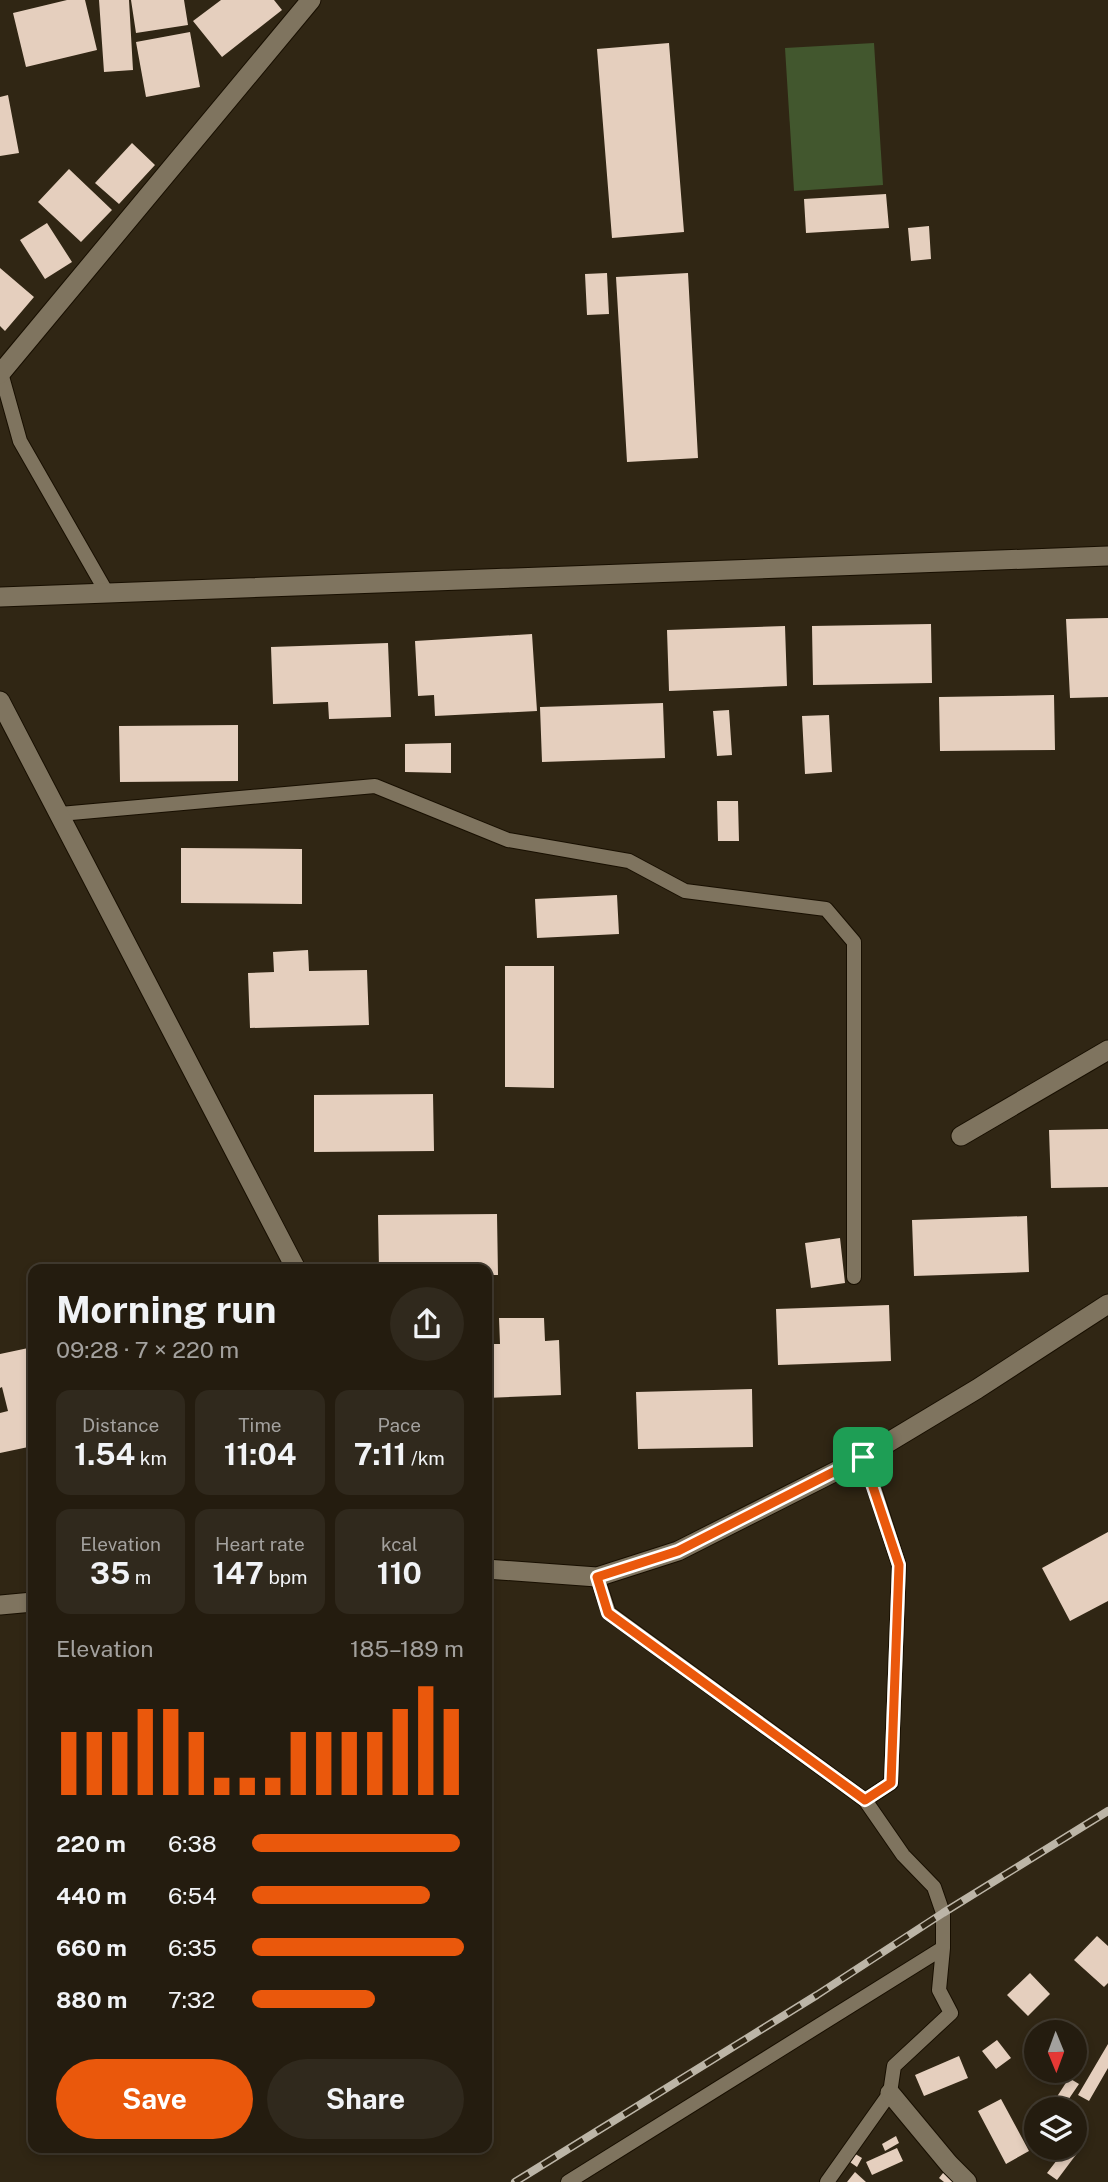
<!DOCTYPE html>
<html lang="en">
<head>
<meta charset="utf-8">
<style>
  :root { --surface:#241c0f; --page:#30291d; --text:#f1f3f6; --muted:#a3a19e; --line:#413a2f; --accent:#ea580c }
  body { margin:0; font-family:"Public Sans",sans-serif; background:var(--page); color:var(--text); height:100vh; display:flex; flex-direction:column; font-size:26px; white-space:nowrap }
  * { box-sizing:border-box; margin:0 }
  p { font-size:23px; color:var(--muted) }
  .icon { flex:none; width:38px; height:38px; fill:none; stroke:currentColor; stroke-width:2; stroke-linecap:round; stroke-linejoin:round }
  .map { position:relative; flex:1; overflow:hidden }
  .sheet { position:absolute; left:28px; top:1264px; width:464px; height:889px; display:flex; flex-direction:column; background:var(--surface); border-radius:14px; box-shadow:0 4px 10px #0003,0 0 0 2px var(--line) }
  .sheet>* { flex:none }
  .needle { width:46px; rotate:179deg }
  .buttons { position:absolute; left:1024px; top:2020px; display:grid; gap:14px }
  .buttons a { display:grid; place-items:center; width:63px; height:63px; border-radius:50%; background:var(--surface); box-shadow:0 4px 10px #0003,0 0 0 2px var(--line); font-size:35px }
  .pin { position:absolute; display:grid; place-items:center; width:60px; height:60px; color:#fff; margin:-30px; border-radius:14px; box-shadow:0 4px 10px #0006 }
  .round { display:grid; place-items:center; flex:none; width:74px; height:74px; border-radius:37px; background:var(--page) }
  .overview { display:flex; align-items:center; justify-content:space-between; height:119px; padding:0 28px }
  h1 { font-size:38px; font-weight:700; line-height:52px }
  .stats { display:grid; grid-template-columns:repeat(3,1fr); gap:10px; height:119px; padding:7px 28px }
  .stats div { display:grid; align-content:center; border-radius:14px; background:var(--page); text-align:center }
  .stats b { font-size:30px; font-weight:700 }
  .stats small { font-size:19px; font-weight:400 }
  .stats p { font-size:19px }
  .chart { height:196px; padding:14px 28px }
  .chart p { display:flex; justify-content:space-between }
  .chart svg { width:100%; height:126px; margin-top:7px; stroke:var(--accent); stroke-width:6 }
  .button { display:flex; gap:14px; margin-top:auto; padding:14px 28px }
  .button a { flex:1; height:80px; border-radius:42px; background:var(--accent); color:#fff; font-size:28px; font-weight:700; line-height:80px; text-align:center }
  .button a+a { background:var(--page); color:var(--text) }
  ul { padding:0 28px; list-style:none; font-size:23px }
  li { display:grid; grid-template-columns:112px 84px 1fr; align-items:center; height:52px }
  li i { height:18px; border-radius:9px; background:var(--accent) }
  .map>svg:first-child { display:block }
</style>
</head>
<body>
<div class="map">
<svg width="1108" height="2182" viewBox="0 0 1108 2182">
  <rect width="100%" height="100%" fill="#302614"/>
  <path fill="#42572e" d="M874,43L883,185L794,191L785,48Z"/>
  <path fill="#e5cfbe" d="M67,0H85L97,50L26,67L13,13Z
    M99,0H129L133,70L104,72Z
    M131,0H184L188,25L136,33Z
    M221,0H274L282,10L222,57L193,21Z
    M190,32L200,87L146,97L136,42Z
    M669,43L684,232L612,238L597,49Z
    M8,95L19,153L0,156V97Z
    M132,143L155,165L119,204L95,183Z
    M69,169L112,210L81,242L38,202Z
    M886,194L889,228L806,233L804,199Z
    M47,223L72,262L45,279L20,240Z
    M929,226L931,259L911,261L908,228Z
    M0,268L34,297L5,331L0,326Z
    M607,273L609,314L587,315L585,274Z
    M688,273L698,458L627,462L616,277Z
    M1108,618V697L1070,698L1066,619Z
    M931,624L932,683L813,685L812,626Z
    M785,626L787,686L669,691L667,630Z
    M532,634L537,711L435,716L434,695L418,696L415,641Z
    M388,643L391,717L329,719L328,702L273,704L271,647Z
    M1054,695L1055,750L940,751L939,697Z
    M663,703L665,758L542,762L540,707Z
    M729,710L732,755L717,756L713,711Z
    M829,715L832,772L805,774L802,716Z
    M238,725V781L120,782L119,726Z
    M451,743V773L405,772V744Z
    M717,801H738L739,841H718Z
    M181,848L302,849V904L181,903Z
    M617,895L619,934L537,938L535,899Z
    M308,950L309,971L367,970L369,1025L250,1028L248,973L274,972L273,952Z
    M505,966H554V1088L505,1087Z
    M433,1094L434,1151L314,1152V1095Z
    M1108,1129V1187L1051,1188L1049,1130Z
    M497,1214L498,1275H486V1269H379L378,1215Z
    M1027,1216L1029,1272L914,1276L912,1220Z
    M840,1238L845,1283L811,1288L805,1243Z
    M889,1305L891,1361L778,1365L776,1309Z
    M499,1318H544L545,1341L559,1340L561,1395L486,1398V1344H500Z
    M33,1347V1446L0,1453V1413L8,1411L2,1387L0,1388V1354Z
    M752,1389L753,1447L638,1449L636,1392Z
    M1108,1532V1601L1070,1621L1042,1568Z
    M1097,1936L1108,1946V1983L1104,1987L1074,1960Z
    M1030,1973L1050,1994L1028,2016L1007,1995Z
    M997,2040L1011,2058L996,2069L982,2051Z
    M1108,2044V2068L1089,2101L1078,2095Z
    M959,2056L968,2078L924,2096L915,2075Z
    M1069,2078L1079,2084L1062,2109H1049Z
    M1001,2099L1029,2151L1006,2164L978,2111Z
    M896,2136L899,2143L885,2151L882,2144Z
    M1074,2136L1084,2144L1057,2180L1047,2173L1067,2147H1074Z
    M897,2148L903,2161L872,2175L866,2162Z
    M852,2152L862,2158L857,2167L847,2160Z
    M947,2168L962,2182H944L939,2178Z
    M855,2172L866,2182H847Z"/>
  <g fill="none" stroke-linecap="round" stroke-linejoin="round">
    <defs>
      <path id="service" d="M1,373L20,441L107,593
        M60,814L375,786L508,840L629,861L685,891L826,909L854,942V1277
        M864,1457L899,1565L891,1783L865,1800
        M597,1577L609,1613L865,1800L903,1855L934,1887L943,1913V1948L939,1990L951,2013L894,2066L890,2093L827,2182
        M568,2182L943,1948"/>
      <path id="minor" d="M0,374L311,0
        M0,597L1108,556
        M961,1136L1108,1050
        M0,1605L33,1602
        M890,2093L949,2164L967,2182"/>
      <path id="tertiary" d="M0,701L296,1269
        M486,1569L597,1577L678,1551L864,1457L977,1389L1108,1304"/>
    </defs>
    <use href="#service" stroke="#180f01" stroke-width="16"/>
    <use href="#minor" stroke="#180f01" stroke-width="21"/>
    <use href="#tertiary" stroke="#180f01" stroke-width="21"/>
    <use href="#service" stroke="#7f745f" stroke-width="14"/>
    <use href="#minor" stroke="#7f745f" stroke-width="19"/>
    <use href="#tertiary" stroke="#7f745f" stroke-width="19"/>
    <defs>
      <path id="rail" d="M515,2182L817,1995L943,1913L1108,1811"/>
    </defs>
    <use href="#rail" stroke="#bcb5a7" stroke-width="8"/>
    <use href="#rail" stroke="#302614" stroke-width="5" stroke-dasharray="16" stroke-linecap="butt"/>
  </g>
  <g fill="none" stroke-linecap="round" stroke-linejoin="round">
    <defs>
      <path id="route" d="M863,1457L899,1565L891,1783L865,1800L608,1613L597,1577L678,1551Z"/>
    </defs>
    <use href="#route" stroke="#fff" stroke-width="14"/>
    <use href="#route" stroke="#ea580c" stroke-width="9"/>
  </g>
</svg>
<div class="buttons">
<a><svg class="needle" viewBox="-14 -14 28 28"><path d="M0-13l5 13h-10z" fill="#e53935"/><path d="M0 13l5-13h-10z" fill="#a3a19e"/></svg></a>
<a><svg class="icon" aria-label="layers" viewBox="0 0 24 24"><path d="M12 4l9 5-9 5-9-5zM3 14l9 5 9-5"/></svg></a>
</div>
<div class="pin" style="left:863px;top:1457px;background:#1e9e55"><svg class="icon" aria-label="arrive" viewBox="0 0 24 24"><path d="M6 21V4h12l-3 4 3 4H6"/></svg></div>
<section class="sheet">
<div class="overview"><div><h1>Morning run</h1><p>09:28 · 7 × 220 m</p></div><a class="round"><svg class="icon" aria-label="share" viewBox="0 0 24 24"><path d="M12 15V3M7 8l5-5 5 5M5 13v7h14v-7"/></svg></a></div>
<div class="stats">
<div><p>Distance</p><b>1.54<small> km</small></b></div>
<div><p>Time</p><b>11:04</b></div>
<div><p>Pace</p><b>7:11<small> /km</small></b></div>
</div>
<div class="stats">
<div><p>Elevation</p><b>35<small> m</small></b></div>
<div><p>Heart rate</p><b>147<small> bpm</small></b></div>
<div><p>kcal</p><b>110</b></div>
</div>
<div class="chart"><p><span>Elevation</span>185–189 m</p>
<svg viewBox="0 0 160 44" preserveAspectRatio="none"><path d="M5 44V22M15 44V22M25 44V22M35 44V14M45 44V14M55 44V22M65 44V38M75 44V38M85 44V38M95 44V22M105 44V22M115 44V22M125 44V22M135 44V14M145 44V6M155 44V14"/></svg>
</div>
<ul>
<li><b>220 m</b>6:38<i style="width:98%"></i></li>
<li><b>440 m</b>6:54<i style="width:84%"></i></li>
<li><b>660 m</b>6:35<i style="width:100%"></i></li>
<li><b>880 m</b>7:32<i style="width:58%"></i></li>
</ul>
<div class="button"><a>Save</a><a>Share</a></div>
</section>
</div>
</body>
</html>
